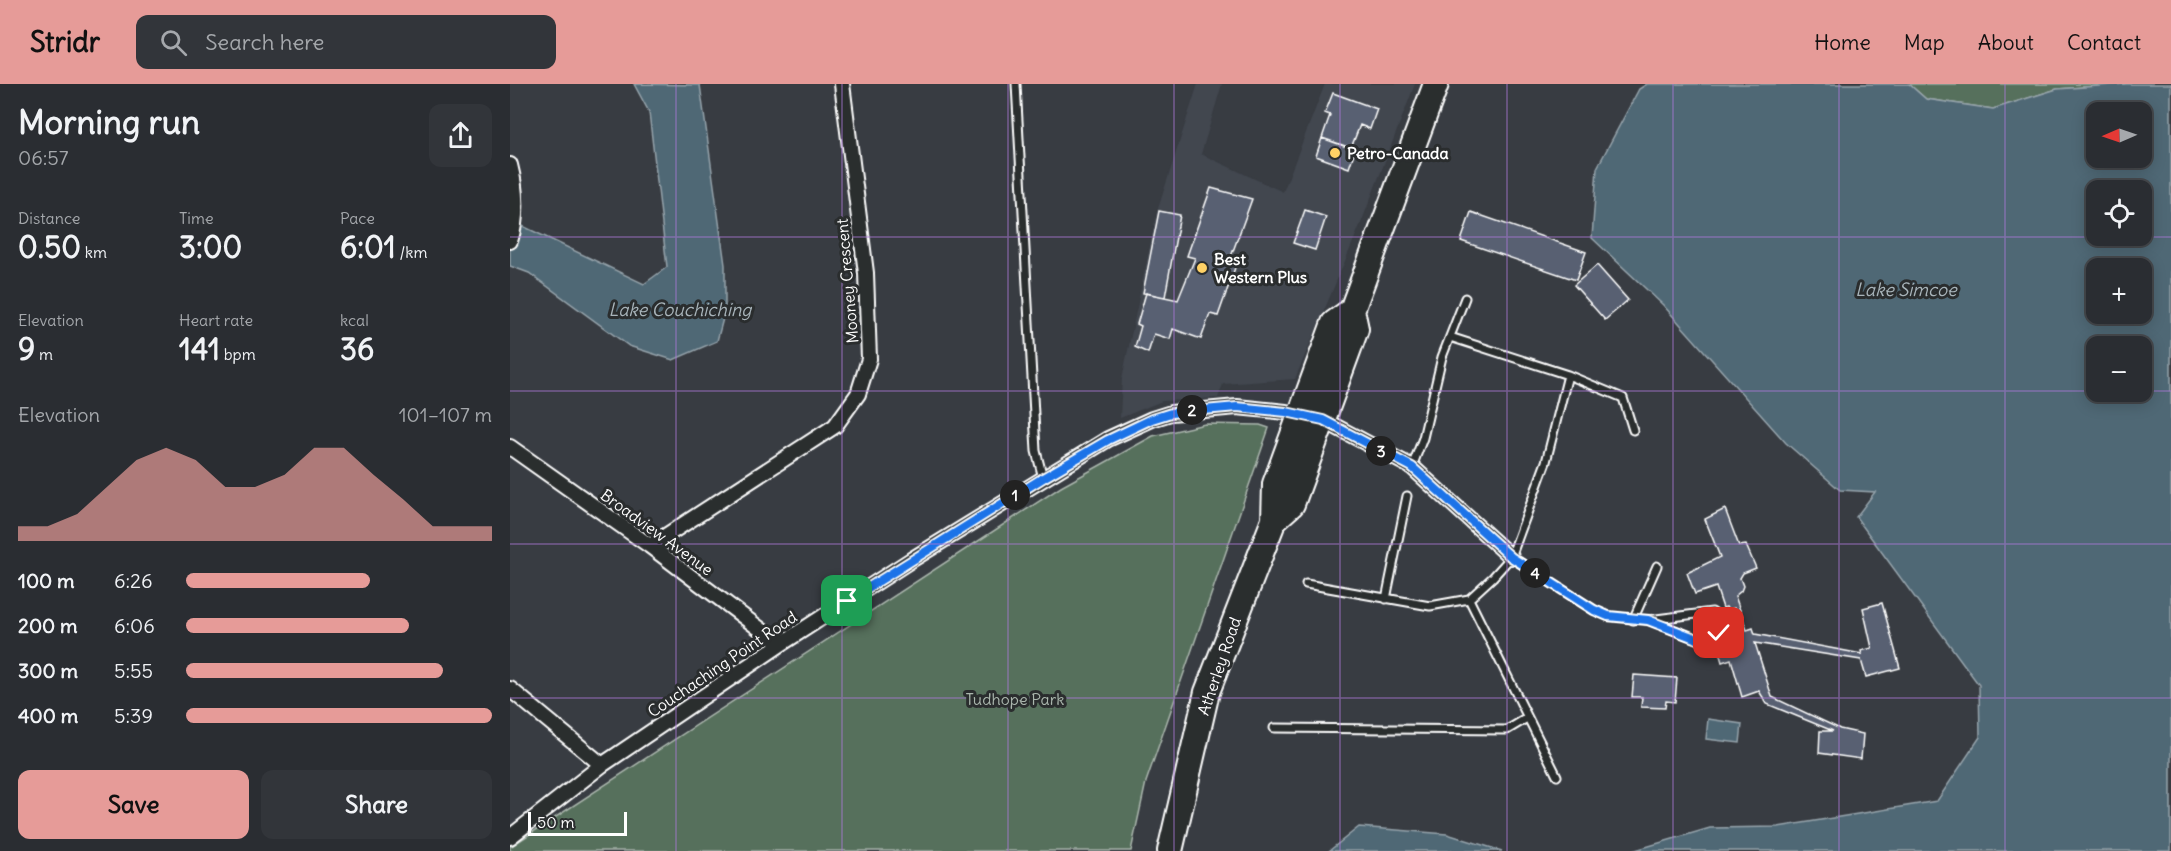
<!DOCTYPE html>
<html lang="en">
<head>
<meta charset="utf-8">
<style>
  :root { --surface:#2a2d32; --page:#32353a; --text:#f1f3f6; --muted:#a5a8ac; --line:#46494d; --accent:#e69b98 }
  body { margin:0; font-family:Delius,sans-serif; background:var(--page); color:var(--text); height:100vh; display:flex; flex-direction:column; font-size:22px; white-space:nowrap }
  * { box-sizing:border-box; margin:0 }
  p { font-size:20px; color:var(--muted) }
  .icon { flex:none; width:33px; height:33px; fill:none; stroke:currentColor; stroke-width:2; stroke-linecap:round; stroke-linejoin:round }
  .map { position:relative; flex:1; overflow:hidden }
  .drawer { display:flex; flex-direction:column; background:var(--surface); width:510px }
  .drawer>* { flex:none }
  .needle { width:39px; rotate:268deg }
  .fabs { position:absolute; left:1576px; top:18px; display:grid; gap:12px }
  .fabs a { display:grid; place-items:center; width:66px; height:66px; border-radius:12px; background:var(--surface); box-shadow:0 3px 15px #0003,0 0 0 2px var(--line); font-size:30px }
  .scale { position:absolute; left:18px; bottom:15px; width:99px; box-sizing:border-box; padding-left:6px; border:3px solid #fff; border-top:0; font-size:16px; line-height:21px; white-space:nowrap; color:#fff; -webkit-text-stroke:4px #2a2d2e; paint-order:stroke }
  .pin { position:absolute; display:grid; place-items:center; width:51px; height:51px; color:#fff; margin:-26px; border-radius:12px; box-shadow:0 3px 9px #0006 }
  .km { position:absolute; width:30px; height:30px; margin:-15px; border-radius:50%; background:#222; color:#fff; font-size:16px; line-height:30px; text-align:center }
  .round { display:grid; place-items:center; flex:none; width:63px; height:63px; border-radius:12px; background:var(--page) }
  .summary { display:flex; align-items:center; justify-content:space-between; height:102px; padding:0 18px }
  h1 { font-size:33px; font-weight:700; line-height:45px }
  .figures { display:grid; grid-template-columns:repeat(3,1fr); gap:9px; height:102px; padding:6px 18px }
  .figures div { display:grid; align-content:center }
  .figures b { font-size:30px; font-weight:700 }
  .figures small { font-size:16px; font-weight:400 }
  .figures p { font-size:16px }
  .chart { height:168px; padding:12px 18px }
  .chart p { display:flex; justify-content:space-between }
  .chart svg { width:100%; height:108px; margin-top:6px; fill:var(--accent); opacity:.7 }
  .primary-button { display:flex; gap:12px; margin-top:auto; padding:12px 18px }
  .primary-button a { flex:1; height:69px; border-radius:12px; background:var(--accent); color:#111; font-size:24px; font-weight:700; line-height:69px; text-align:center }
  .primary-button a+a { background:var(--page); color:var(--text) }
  ul { padding:0 18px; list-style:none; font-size:20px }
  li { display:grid; grid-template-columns:96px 72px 1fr; align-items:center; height:45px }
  li i { height:15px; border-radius:8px; background:var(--accent) }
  header { display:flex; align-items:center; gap:36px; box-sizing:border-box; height:84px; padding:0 30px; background:var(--accent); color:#111 }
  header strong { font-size:28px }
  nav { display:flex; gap:33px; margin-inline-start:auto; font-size:21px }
  .search { width:420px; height:54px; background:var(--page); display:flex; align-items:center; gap:15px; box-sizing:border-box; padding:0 21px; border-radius:12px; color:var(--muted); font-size:22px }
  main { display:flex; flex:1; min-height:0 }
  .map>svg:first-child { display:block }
</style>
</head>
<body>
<header>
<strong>Stridr</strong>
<div class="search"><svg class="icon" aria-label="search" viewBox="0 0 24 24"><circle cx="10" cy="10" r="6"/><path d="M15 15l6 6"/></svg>Search here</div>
<nav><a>Home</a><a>Map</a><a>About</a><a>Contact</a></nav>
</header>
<main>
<section class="drawer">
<div class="summary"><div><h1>Morning run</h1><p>06:57</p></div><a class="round"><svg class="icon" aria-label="share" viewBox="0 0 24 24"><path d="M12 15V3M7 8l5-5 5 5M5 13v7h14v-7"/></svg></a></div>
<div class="figures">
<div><p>Distance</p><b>0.50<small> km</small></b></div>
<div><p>Time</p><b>3:00</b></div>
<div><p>Pace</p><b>6:01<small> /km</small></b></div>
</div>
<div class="figures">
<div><p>Elevation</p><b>9<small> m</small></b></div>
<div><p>Heart rate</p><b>141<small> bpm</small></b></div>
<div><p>kcal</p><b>36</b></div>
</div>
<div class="chart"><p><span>Elevation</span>101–107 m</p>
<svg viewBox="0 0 160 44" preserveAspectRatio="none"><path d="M0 44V38L10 38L20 33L30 22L40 11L50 6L60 11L70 22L80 22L90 17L100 6L110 6L120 17L130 27L140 38L150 38L160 38V44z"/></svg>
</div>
<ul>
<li><b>100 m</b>6:26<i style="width:60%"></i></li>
<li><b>200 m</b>6:06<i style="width:73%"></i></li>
<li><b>300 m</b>5:55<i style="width:84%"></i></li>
<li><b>400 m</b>5:39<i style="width:100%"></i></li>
</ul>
<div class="primary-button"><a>Save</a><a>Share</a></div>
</section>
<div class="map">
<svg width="1661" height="767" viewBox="0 0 1661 767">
  <rect width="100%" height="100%" fill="#383c42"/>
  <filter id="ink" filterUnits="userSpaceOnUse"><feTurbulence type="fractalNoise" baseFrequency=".0167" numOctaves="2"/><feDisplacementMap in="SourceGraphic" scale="12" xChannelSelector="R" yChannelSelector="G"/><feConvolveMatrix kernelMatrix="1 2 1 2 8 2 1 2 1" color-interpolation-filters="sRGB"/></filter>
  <g filter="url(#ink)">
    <path fill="#424750" d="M688,0H712L691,70L773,108L815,0H905L851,139L785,295L713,300L708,314L652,317L610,334L612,295L647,128Z"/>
    <path fill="#576f5c" stroke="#abb7ae" stroke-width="1.5" d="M1399,0H1616L1547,5L1483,25L1416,15Z
      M695,340L750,341L759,344L636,698L621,767H0V763L551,403L643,352Z"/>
    <path fill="#506875" stroke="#96a4ac" stroke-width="1.5" fill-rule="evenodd" d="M124,0L190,1L215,181V227L207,257L163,276L119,262L19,189L0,182V136L134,200L157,183L139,28Z
      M1137,0H1399L1416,15L1483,25L1547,5L1616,0H1661V767H1122L1200,744L1268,743L1427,717L1470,653L1469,601L1346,433L1365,408L1330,406L1276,359L1153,221L1082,154L1087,84L1129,5ZM1632,28V74H1587V28ZM1632,106V152H1587V106ZM1587,184H1632V230H1587ZM1587,262H1632V308H1587Z
      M1198,635L1232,640L1230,659L1196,655Z
      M849,743L937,750L992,767H819Z"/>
    <path fill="#586072" stroke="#fff" stroke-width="1.5" d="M823,9L867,25L860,45L850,41L841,64L812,54L820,31L815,29Z
      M812,54L845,66L839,84L806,72Z
      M701,104L742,115L719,178L726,181L708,232L700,230L691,255L663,245L660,255L644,250L638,269L625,263L631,242L627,240L636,209L668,216L685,174L677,172Z
      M795,126L816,133L805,166L783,159Z
      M649,127L670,131L655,213L633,209Z
      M961,128L1076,168L1066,196L951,157Z
      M1087,181L1118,216L1095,236L1064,201Z
      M1215,425L1229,462L1236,461L1246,484L1233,489L1230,494L1233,502L1231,507L1225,512L1237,546L1243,544L1245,550L1352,570L1351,567L1362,564L1353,524L1372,519L1390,584L1356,593L1351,576L1245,559L1262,613L1330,645L1353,650L1351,675L1309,669L1310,647H1323L1257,620L1249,607L1232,613L1221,575L1212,578L1206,558L1232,550L1224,524L1218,526L1216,523L1213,524L1206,503L1185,510L1177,489L1210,473L1195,435Z
      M1124,591L1167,594L1165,618L1156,617L1155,624L1131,623L1132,613H1122Z"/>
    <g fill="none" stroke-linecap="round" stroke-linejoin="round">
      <defs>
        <path id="service" d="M506,0L526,367L533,394
          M940,253L1058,291L1113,314L1123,346
          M902,383L913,354L932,273L955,214
          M1001,473L1084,526L1098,532L1138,536L1195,558H1201L1208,552L1211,539L1209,533L1202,528L1138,536
          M796,500L920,522L959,515L983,493L1001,473L1036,378L1058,291
          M876,515L897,412
          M959,515L1047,692
          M1123,536L1147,482
          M764,644L997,646L1017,634"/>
        <path id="minor" d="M0,81C6,104 8,134 0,157
          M0,363L140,462L258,551L274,558
          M140,462L325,342L348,310L359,275L356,189L332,0
          M0,605L92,681
          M0,753L92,681L274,558L401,476L598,355L642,335L661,329L727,323L776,328L813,336L902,383L1001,473"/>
        <path id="trunk" d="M764,436L782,420L846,245L842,226
          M660,767L697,608L764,436L765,400L824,239L842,226L926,0"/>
      </defs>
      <use href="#service" stroke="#fff" stroke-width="11"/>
      <use href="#minor" stroke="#fff" stroke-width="18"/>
      <use href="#trunk" stroke="#fff" stroke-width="28"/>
      <use href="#service" stroke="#2a2d2e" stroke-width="7"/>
      <use href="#minor" stroke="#2a2d2e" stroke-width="14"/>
      <use href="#trunk" stroke="#2a2d2e" stroke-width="24"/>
    </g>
  </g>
  <g fill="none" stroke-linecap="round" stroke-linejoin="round" filter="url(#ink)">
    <defs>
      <path id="route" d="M337,517L533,394L598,356L642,335L661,329L727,323L776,328L813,336L902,383L1001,473L1084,526L1098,532L1138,536L1195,558L1205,556L1209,549"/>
    </defs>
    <use href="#route" stroke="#fff" stroke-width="12"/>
    <use href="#route" stroke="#1a73e8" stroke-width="8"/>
  </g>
  <path fill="none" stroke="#a976d5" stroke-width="1.5" stroke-opacity="0.55" d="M166,0V767M332,0V767M498,0V767M664,0V767M830,0V767M997,0V767M1163,0V767M1329,0V767M1495,0V767M0,153H1661M0,307H1587M1632,307H1661M0,460H1661M0,614H1661"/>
  <g fill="#ffd166" stroke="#2a2d2e" stroke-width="2">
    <circle cx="825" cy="69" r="6"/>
    <circle cx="692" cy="184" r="6"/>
  </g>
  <g text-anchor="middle" stroke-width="6" stroke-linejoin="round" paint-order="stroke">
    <g font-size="16" font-weight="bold" fill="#fff" stroke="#2a2d2e" text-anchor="start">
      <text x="837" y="75">Petro-Canada</text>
      <text x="704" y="181">Best<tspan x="704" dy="18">Western Plus</tspan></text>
    </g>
    <g font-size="16" fill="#fff" stroke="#2a2d2e">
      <text transform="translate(337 197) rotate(-95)" y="6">Mooney Crescent</text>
      <text transform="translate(147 448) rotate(36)" y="6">Broadview Avenue</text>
      <text transform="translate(212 580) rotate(-34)" y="6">Couchaching Point Road</text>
      <text transform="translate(709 582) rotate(-71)" y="6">Atherley Road</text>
    </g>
    <g font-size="16" fill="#abb7ae" stroke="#2a2d2e">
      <text x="505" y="621">Tudhope Park</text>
    </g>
    <g font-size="18" font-style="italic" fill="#a8b4ba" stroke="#2a2d2e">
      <text x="1396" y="212">Lake Simcoe</text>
      <text x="170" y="232">Lake Couchiching</text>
    </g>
  </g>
</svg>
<div class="fabs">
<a><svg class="needle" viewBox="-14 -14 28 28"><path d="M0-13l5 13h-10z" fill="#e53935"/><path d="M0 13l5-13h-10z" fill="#a5a8ac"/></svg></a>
<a><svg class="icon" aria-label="locate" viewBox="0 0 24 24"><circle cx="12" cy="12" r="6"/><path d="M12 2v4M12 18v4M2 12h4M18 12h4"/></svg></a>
<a>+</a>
<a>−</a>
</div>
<div class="scale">50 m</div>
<div class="pin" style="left:337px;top:517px;background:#1e9e55"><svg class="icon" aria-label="arrive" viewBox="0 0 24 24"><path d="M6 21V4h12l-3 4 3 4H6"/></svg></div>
<div class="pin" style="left:1209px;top:549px;background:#d93025"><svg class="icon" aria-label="check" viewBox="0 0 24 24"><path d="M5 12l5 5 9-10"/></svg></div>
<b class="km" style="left:505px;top:411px">1</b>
<b class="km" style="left:682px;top:326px">2</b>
<b class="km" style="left:871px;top:367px">3</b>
<b class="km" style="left:1025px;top:489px">4</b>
</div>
</main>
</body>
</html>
